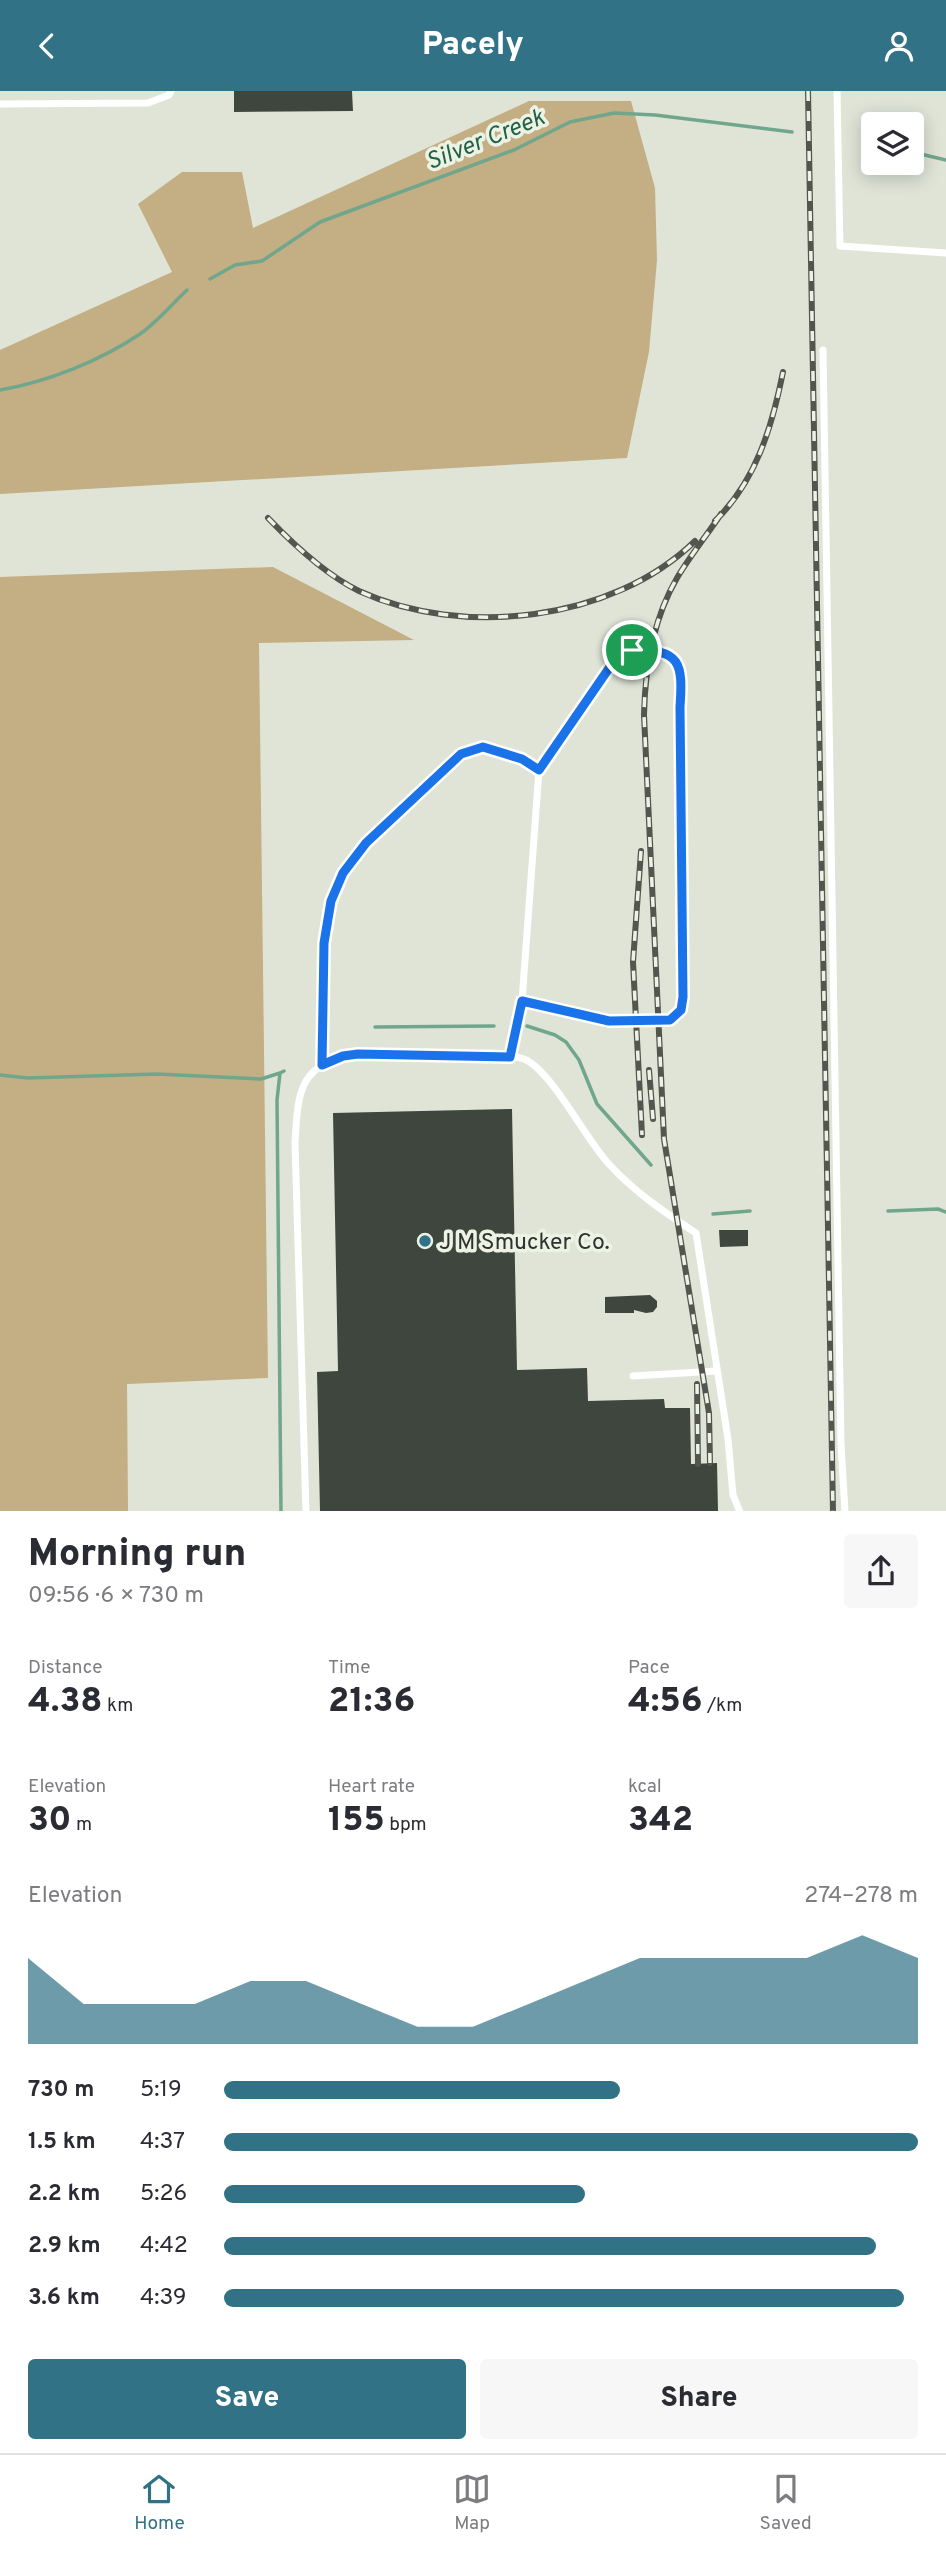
<!DOCTYPE html>
<html lang="en">
<head>
<meta charset="utf-8">
<style>
  :root { --surface:#fff; --page:#f7f7f7; --text:#2b2b33; --muted:#7c7c81; --line:#e1e1e2; --accent:#317286 }
  body { margin:0; font-family:Overpass,sans-serif; background:var(--page); color:var(--text); height:100vh; display:flex; flex-direction:column; font-size:26px; white-space:nowrap }
  * { box-sizing:border-box; margin:0 }
  p { font-size:23px; color:var(--muted) }
  .icon { flex:none; width:38px; height:38px; fill:none; stroke:currentColor; stroke-width:2; stroke-linecap:round; stroke-linejoin:round }
  .map { position:relative; height:1420px; overflow:hidden }
  .drawer { display:flex; flex-direction:column; background:var(--surface); flex:1 }
  .drawer>* { flex:none }
  .buttons { position:absolute; left:861px; top:21px; display:grid; gap:14px }
  .buttons a { display:grid; place-items:center; width:63px; height:63px; border-radius:7px; background:var(--surface); box-shadow:0 4px 18px #0003; font-size:35px }
  .pin { position:absolute; display:grid; place-items:center; width:60px; height:60px; color:#fff; margin:-30px; border:4px solid #fff; border-radius:50%; box-shadow:0 2px 7px #0007 }
  .round { display:grid; place-items:center; flex:none; width:74px; height:74px; border-radius:7px; background:var(--page) }
  .headline { display:flex; align-items:center; justify-content:space-between; height:119px; padding:0 28px }
  h1 { font-size:38px; font-weight:800; line-height:52px }
  .stats { display:grid; grid-template-columns:repeat(3,1fr); gap:10px; height:119px; padding:7px 28px }
  .stats div { display:grid; align-content:center }
  .stats b { font-size:35px; font-weight:800 }
  .stats small { font-size:19px; font-weight:400 }
  .stats p { font-size:19px }
  .chart { height:196px; padding:14px 28px }
  .chart p { display:flex; justify-content:space-between }
  .chart svg { width:100%; height:126px; margin-top:7px; fill:var(--accent); opacity:.7 }
  .action { display:flex; gap:14px; margin-top:auto; padding:14px 28px }
  .action a { flex:1; height:80px; border-radius:7px; background:var(--accent); color:#fff; font-size:28px; font-weight:800; line-height:80px; text-align:center }
  .action a+a { background:var(--page); color:var(--text) }
  ul { padding:0 28px; list-style:none; font-size:23px }
  li { display:grid; grid-template-columns:112px 84px 1fr; align-items:center; height:52px }
  li i { height:18px; border-radius:9px; background:var(--accent) }
  header { display:flex; justify-content:space-between; align-items:center; height:91px; padding:0 28px; background:var(--accent); color:#fff; font-size:32px; font-weight:800 }
  .tab-bar { display:flex; justify-content:space-around; align-items:center; height:98px; border-top:2px solid var(--line); background:var(--surface); font-size:19px; color:var(--muted) }
  .tab-bar a { display:grid; justify-items:center; gap:4px }
  .tab-bar .active { color:var(--accent) }
  .map>svg:first-child { display:block }
</style>
</head>
<body>
<header><svg class="icon" aria-label="back" viewBox="0 0 24 24"><path d="M15 5l-7 7 7 7"/></svg>Pacely<svg class="icon" aria-label="person" viewBox="0 0 24 24"><circle cx="12" cy="8" r="4"/><path d="M4 21q1-7 8-7t8 7"/></svg></header>
<div class="map">
<svg width="946" height="1421" viewBox="0 0 946 1421">
  <rect width="100%" height="100%" fill="#dfe4d7"/>
  <path fill="#c4ae83" d="M529,10H631L655,97L657,169L649,261L627,367L0,403V259L172,181L138,113L182,81H242L253,137Z
    M273,476L414,549L259,552L268,1287L127,1293L128,1420H0V486Z"/>
  <g fill="none" stroke-linecap="round" stroke-linejoin="round">
    <path stroke="#70a68c" stroke-width="3.5" d="M912,61L946,69
      M210,188L235,174L262,170L320,131L514,59L570,31L614,22L655,24L792,41
      M0,299C47,291 100,270 140,243C157,231 172,213 187,199
      M527,935L555,944L566,951L579,969L597,1013L651,1074
      M375,936L494,935
      M0,984L28,987L157,983L261,988L280,982
      M888,1120L938,1118L946,1121
      M713,1123L750,1120
      M281,1421L277,1009L280,982L284,980"/>
  </g>
  <path fill="#3e463d" d="M234,0H352L353,20L234,21Z
    M512,1018L517,1279L587,1277L588,1310L664,1308L665,1317H690L691,1373L717,1372L718,1420H320L317,1281L338,1280L333,1022Z
    M719,1139H748V1155L720,1156Z
    M650,1204L657,1210V1216L653,1221L646,1222L634,1219V1222H605V1206Z"/>
  <g fill="none" stroke-linecap="round" stroke-linejoin="round">
    <path stroke="#fff" stroke-width="7" d="M837,0L840,155L946,162
      M0,13L148,12L169,4L171,0
      M823,259L841,1354L845,1421
      M522,910L609,930L670,929L681,919L683,906L680,616C680,606 683,593 682,583C678,563 651,555 633,559C626,560 619,567 614,570L539,679
      M322,974L324,851L331,810L343,782L366,752L461,663L483,656L522,668L539,679L522,910L510,966
      M633,1285L717,1280
      M306,1421L295,1052C298,1001 298,972 358,963C394,964 430,964 466,964C484,965 507,962 524,968C551,979 585,1047 608,1072C633,1100 664,1121 696,1142L728,1348L733,1404L740,1421"/>
    <defs>
      <path id="rail" d="M808,0L833,1421
        M268,427C293,453 326,484 359,500C462,547 612,531 695,450
        M715,430C756,390 772,336 783,281
        M641,760L633,871L642,1044
        M649,979L653,1028
        M697,1293L698,1373
        M710,1372L709,1322L664,1048L644,624C645,577 653,528 677,487C690,465 707,444 721,423"/>
    </defs>
    <use href="#rail" stroke="#53554f" stroke-width="6"/>
    <use href="#rail" stroke="#ecf2e4" stroke-width="3.5" stroke-dasharray="10" stroke-linecap="butt"/>
  </g>
  <g fill="none" stroke-linecap="round" stroke-linejoin="round">
    <defs>
      <path id="route" d="M632,559C681,558 683,572 680,616L683,906L681,919L670,929L609,930L522,910L510,966L358,963L343,965L322,974L324,852L331,810L343,782L366,752L461,663L483,656L522,668L539,679L614,570Z"/>
    </defs>
    <use href="#route" stroke="#fff" stroke-width="14"/>
    <use href="#route" stroke="#1a73e8" stroke-width="9"/>
  </g>
  <circle fill="#317286" stroke="#ecf2e4" stroke-width="2.5" cx="425" cy="1150" r="7"/>
  <g text-anchor="middle" stroke-width="7" stroke-linejoin="round" paint-order="stroke">
    <g font-size="23" fill="#30322d" stroke="#ecf2e4" text-anchor="start">
      <text x="439" y="1158">J M Smucker Co.</text>
    </g>
    <g font-size="24" font-style="italic" fill="#206247" stroke="#ecf2e4">
      <text transform="translate(485 48) rotate(-22)" y="8">Silver Creek</text>
    </g>
  </g>
</svg>
<div class="buttons">
<a><svg class="icon" aria-label="layers" viewBox="0 0 24 24"><path d="M12 4l9 5-9 5-9-5zM3 14l9 5 9-5"/></svg></a>
</div>
<div class="pin" style="left:632px;top:559px;background:#1e9e55"><svg class="icon" aria-label="arrive" viewBox="0 0 24 24"><path d="M6 21V4h12l-3 4 3 4H6"/></svg></div>
</div>
<section class="drawer">
<div class="headline"><div><h1>Morning run</h1><p>09:56 · 6 × 730 m</p></div><a class="round"><svg class="icon" aria-label="share" viewBox="0 0 24 24"><path d="M12 15V3M7 8l5-5 5 5M5 13v7h14v-7"/></svg></a></div>
<div class="stats">
<div><p>Distance</p><b>4.38<small> km</small></b></div>
<div><p>Time</p><b>21:36</b></div>
<div><p>Pace</p><b>4:56<small> /km</small></b></div>
</div>
<div class="stats">
<div><p>Elevation</p><b>30<small> m</small></b></div>
<div><p>Heart rate</p><b>155<small> bpm</small></b></div>
<div><p>kcal</p><b>342</b></div>
</div>
<div class="chart"><p><span>Elevation</span>274–278 m</p>
<svg viewBox="0 0 160 44" preserveAspectRatio="none"><path d="M0 44V14L10 30L20 30L30 30L40 22L50 22L60 30L70 38L80 38L90 30L100 22L110 14L120 14L130 14L140 14L150 6L160 14V44z"/></svg>
</div>
<ul>
<li><b>730 m</b>5:19<i style="width:57%"></i></li>
<li><b>1.5 km</b>4:37<i style="width:100%"></i></li>
<li><b>2.2 km</b>5:26<i style="width:52%"></i></li>
<li><b>2.9 km</b>4:42<i style="width:94%"></i></li>
<li><b>3.6 km</b>4:39<i style="width:98%"></i></li>
</ul>
<div class="action"><a>Save</a><a>Share</a></div>
</section>
<nav class="tab-bar">
<a class="active"><svg class="icon" aria-label="home" viewBox="0 0 24 24"><path d="M3 11l9-7 9 7M6 9v11h12V9"/></svg>Home</a>
<a><svg class="icon" aria-label="map" viewBox="0 0 24 24"><path d="M3 6l6-2 6 2 6-2v14l-6 2-6-2-6 2zM9 4v14M15 6v14"/></svg>Map</a>
<a><svg class="icon" aria-label="saved" viewBox="0 0 24 24"><path d="M7 4h10v16l-5-4-5 4z"/></svg>Saved</a>
</nav>
</body>
</html>
